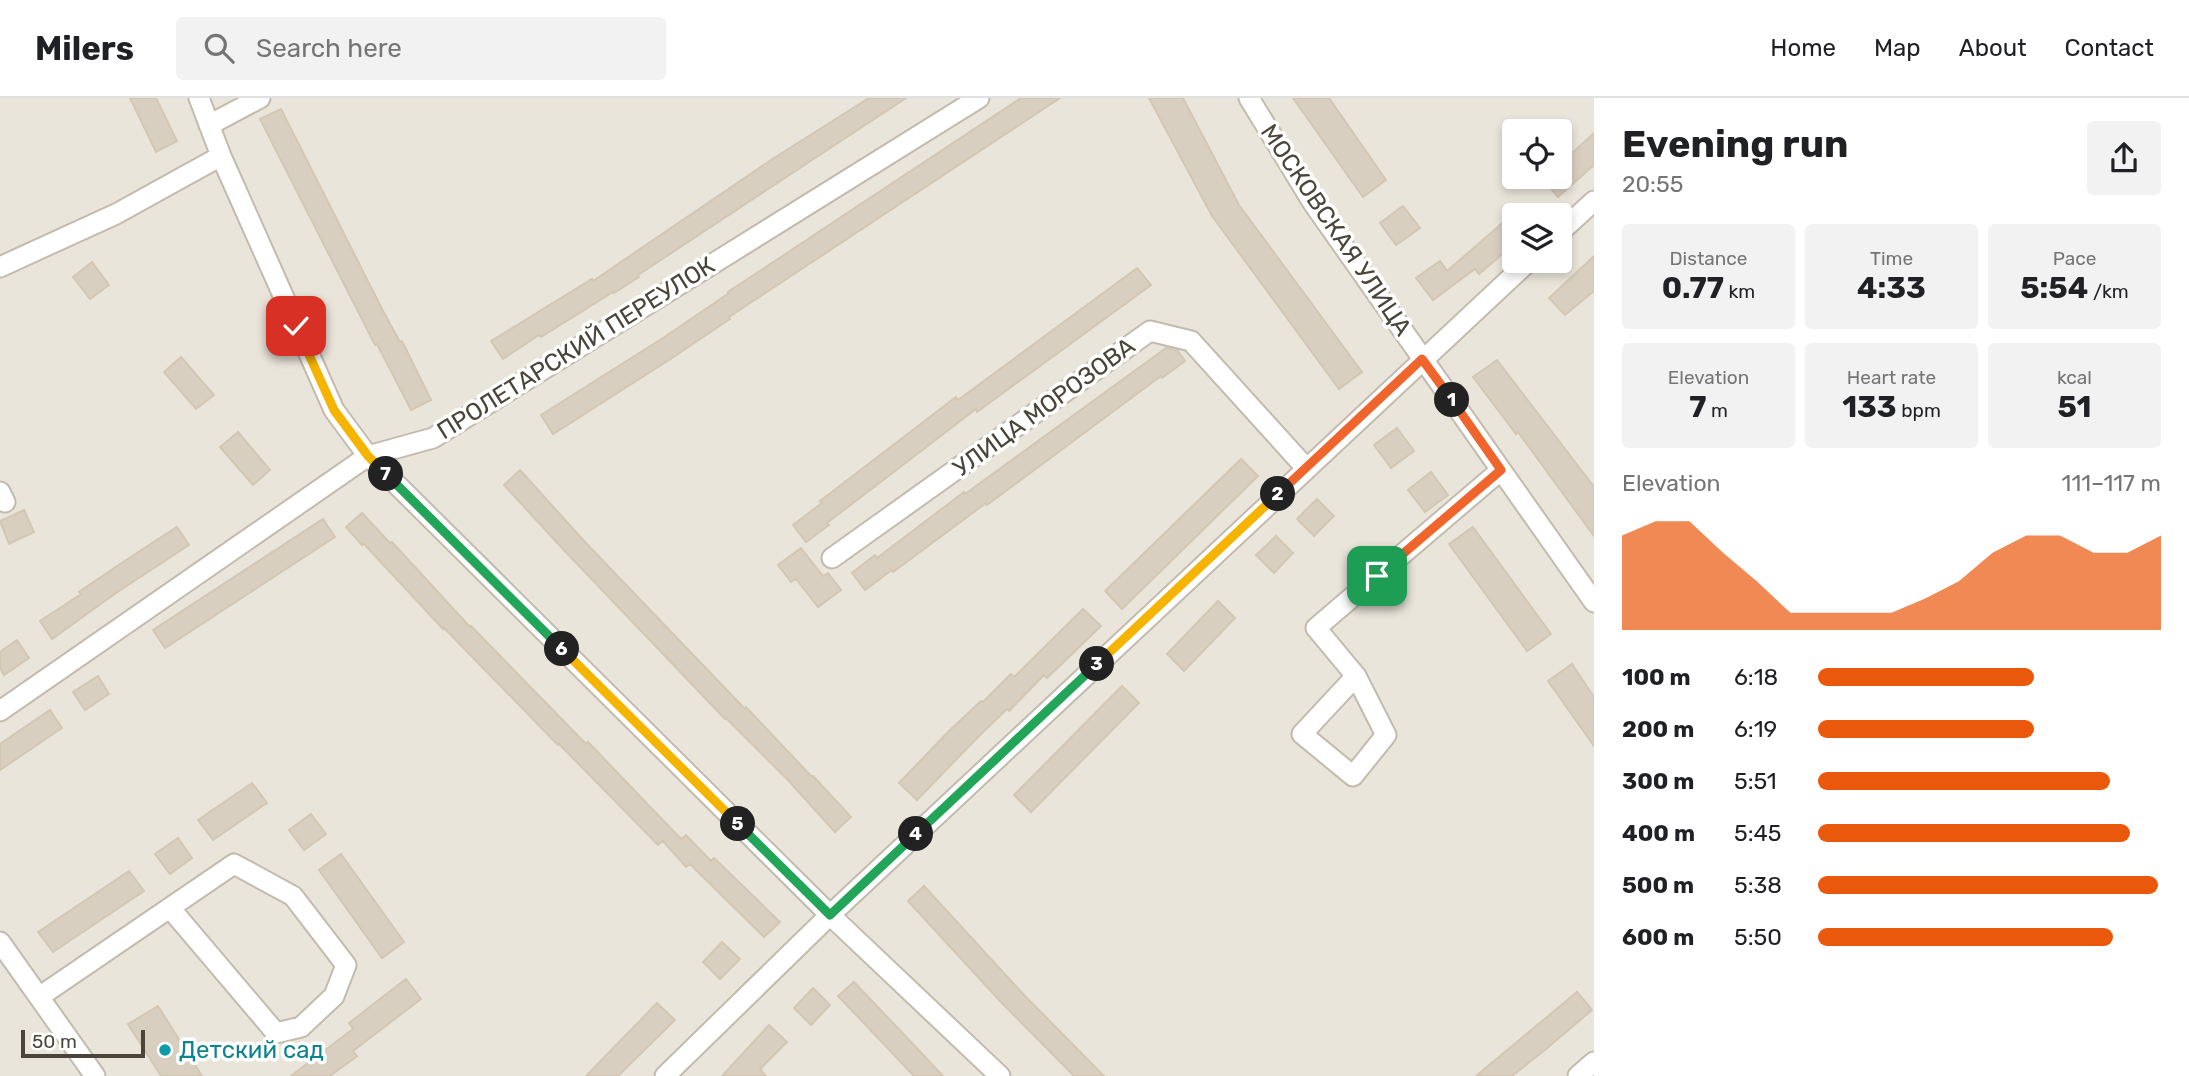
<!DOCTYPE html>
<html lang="en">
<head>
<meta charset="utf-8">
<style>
  :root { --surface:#fff; --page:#f2f2f2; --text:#202124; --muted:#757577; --line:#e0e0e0; --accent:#ea580c }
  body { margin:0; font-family:Rubik,sans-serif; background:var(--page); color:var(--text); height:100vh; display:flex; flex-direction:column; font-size:26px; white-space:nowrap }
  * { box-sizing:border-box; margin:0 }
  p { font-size:23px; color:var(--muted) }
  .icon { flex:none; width:38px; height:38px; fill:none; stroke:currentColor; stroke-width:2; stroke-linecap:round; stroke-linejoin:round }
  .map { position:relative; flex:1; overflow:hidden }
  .details { display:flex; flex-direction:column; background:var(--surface); width:595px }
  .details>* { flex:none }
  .fabs { position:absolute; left:1502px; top:21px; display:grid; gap:14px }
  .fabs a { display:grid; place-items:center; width:70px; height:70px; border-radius:7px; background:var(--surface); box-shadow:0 4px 10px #0003; font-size:35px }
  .scale { position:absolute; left:21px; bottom:18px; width:124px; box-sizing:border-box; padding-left:7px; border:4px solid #4b4439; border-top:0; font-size:19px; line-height:24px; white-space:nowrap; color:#4b4439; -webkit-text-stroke:5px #fff; paint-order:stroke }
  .pin { position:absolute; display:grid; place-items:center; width:60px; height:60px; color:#fff; margin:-30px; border-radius:14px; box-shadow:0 4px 10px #0006 }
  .km { position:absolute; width:35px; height:35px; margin:-18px; border-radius:50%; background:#222; color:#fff; font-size:19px; line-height:35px; text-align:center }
  .round { display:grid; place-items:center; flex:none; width:74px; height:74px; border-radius:7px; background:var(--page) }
  .headline { display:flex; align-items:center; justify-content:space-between; height:119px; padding:0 28px }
  h1 { font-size:38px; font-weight:700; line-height:52px }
  .figures { display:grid; grid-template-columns:repeat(3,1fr); gap:10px; height:119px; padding:7px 28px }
  .figures div { display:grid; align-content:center; border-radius:7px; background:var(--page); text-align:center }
  .figures b { font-size:30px; font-weight:700 }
  .figures small { font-size:19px; font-weight:400 }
  .figures p { font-size:19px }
  .chart { height:196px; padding:14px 28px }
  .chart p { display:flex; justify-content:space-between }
  .chart svg { width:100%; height:126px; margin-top:7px; fill:var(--accent); opacity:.7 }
  ul { padding:0 28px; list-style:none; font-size:23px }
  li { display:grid; grid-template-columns:112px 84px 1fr; align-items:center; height:52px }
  li i { height:18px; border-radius:9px; background:var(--accent) }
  header { display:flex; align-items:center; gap:42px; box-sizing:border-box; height:98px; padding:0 35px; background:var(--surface); border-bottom:2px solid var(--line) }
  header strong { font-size:33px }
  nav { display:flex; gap:38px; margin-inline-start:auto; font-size:24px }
  .search { width:490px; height:63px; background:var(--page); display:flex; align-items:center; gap:18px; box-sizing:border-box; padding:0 24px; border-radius:7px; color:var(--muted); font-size:26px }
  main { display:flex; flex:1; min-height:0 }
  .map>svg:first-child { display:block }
</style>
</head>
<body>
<header>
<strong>Milers</strong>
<div class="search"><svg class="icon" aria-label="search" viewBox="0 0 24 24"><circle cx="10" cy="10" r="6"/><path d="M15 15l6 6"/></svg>Search here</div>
<nav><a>Home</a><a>Map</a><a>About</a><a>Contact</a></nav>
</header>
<main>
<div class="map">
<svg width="1594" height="978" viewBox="0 0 1594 978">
  <rect width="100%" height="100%" fill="#f6f3ec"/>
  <path fill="#eae5da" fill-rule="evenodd" d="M0,0H1594V978H0ZM1514,33H1559V79H1514ZM1514,117H1559V163H1514Z"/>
  <path fill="#d8cfc1" stroke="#d3c7b4" stroke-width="2" d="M130,0H156L177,43L156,54Z
    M869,0H906L638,177L639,179L614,195L613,194L541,239L539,237L503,261L491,243L592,181L593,183L774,60Z
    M1021,0H1060L729,219L730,221L669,262L553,336L541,317L663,240L729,195L728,194Z
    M1149,0H1183L1239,107L1362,274L1339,291L1212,118Z
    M1293,0H1329L1386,82L1363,99Z
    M281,11L383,213L400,244L402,243L431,302L411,312L377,246L375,247L260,21Z
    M1594,35V67L1558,99L1541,79H1559V67Z
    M1403,108L1420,130L1396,147L1380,125Z
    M1514,115V146L1479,176L1475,171L1433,202L1416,180L1440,163L1447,173Z
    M1594,158V193L1565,217L1549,200Z
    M92,164L109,187L90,201L73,179Z
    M1137,170L1151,187L977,314L976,311L827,425L829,427L806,444L793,427L822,405L820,403L956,299L958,302Z
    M1166,250L1177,252L1185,263L1162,280L1161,278L987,407L986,405L893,474L892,472L865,492L852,475L875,457L877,460L964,394L965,396Z
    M181,259L214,297L196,311L164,274Z
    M1497,262L1594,389V438L1518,334L1516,336L1473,279Z
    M1397,330L1414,353L1391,370L1374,347Z
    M238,334L270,372L253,387L220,349Z
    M1241,361L1258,378L1122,511L1105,493Z
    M520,372L585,444L745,611L746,609L812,679L813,678L851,719L835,734L786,680L726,620L725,621L561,449L504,387Z
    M1431,374L1448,397L1425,414L1408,392Z
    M1317,401L1334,418L1314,438L1297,421Z
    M24,412L34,434L9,446L0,423Z
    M362,415L390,445L392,444L470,529L471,528L586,646L588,644L611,668L681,741L686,737L711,763L714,760L780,824L764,839L690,766L686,769L663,743L658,747L559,646L558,647L444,530L443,531L363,445L362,447L346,429Z
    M323,421L335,439L165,550L153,532Z
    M177,429L189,447L116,495L52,541L40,523L81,496L79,494L117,468Z
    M1473,429L1551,536L1527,553L1449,446Z
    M1276,438L1293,455L1274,475L1256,457Z
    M801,450L823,478L828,475L841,492L818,509L796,481L791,484L778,467Z
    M1218,503L1235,520L1184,573L1167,556Z
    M1083,511L1101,528L1047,580L1044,577L1009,613L1007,611L978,639L917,702L899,685L949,633L981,603L983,604L1011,576L1014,579Z
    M17,542L29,560L4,577L0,570V554Z
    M1572,566L1594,599V648L1548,583Z
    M98,578L109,596L85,612L73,594Z
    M1122,588L1139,605L1031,714L1014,697Z
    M50,612L62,630L0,672V646Z
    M252,685L267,705L213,742L198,722Z
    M311,716L326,736L304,752L289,732Z
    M178,740L192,760L170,776L155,756Z
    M341,756L404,844L382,860L319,772Z
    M129,773L144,793L53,854L38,834Z
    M924,788L1025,898L1104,978H1074L1000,903L908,803Z
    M722,844L740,861L720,881L703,864Z
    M406,881L421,901L353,953L357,958L330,978H291L353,931L349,925Z
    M854,884L912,945L943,978H914L838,898Z
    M813,890L830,907L811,927L794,910Z
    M1577,894L1592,912L1546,951L1512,978H1476Z
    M657,905L675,922L618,978H586Z
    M158,908L202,978H161L128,926Z
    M769,927L787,944L760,971L766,978H722Z"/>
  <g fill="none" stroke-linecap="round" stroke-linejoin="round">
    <defs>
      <path id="minor" d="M199,0L221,58L334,312L368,358L830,817L1000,978
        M1249,0L1313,105L1594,504
        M209,27L260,0
        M1559,135L1594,103
        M0,169L116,116L221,58
        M0,394L5,404
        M832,460L1150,233L1191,243L1306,370
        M1356,578L1302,636L1353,678L1386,637L1356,578L1316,530L1501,372
        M0,613L368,358L433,340L979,0
        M0,844L95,978
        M39,899L234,766L293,798L346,867L334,898L301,929L276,935L170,810
        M665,978L830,817L1529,163
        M1578,978L1594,964"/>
    </defs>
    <use href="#minor" stroke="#c2bbae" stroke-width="23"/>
    <use href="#minor" stroke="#fff" stroke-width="19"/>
  </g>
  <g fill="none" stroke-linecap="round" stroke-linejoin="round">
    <defs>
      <path id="split-1" d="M1377,478L1501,372L1452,302"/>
      <path id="split-2" d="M1278,396L1422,261L1452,302"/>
      <path id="split-3" d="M1097,566L1278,396"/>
      <path id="split-4" d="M916,736L1097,566"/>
      <path id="split-5" d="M738,726L830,817L916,736"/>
      <path id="split-6" d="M562,551L738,726"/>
      <path id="split-7" d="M386,376L562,551"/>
      <path id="split-8" d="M296,228L334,312L368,358L386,376"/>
    </defs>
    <use href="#split-1" stroke="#fff" stroke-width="14"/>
    <use href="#split-2" stroke="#fff" stroke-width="14"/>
    <use href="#split-3" stroke="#fff" stroke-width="14"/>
    <use href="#split-4" stroke="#fff" stroke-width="14"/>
    <use href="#split-5" stroke="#fff" stroke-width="14"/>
    <use href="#split-6" stroke="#fff" stroke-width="14"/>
    <use href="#split-7" stroke="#fff" stroke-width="14"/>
    <use href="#split-8" stroke="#fff" stroke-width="14"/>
    <use href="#split-1" stroke="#f0652b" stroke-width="9"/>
    <use href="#split-2" stroke="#f0652b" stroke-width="9"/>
    <use href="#split-3" stroke="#f5b400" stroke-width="9"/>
    <use href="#split-4" stroke="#22a559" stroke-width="9"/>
    <use href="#split-5" stroke="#22a559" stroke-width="9"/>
    <use href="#split-6" stroke="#f5b400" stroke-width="9"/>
    <use href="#split-7" stroke="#22a559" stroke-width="9"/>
    <use href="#split-8" stroke="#f5b400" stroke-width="9"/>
  </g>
  <circle fill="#0f9aa8" stroke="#fff" stroke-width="2.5" cx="165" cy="952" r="7"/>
  <g text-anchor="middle" stroke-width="7" stroke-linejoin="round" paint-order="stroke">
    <g font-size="24" fill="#4b4439" stroke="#fff">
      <text transform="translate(1336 132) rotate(56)" y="8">МОСКОВСКАЯ УЛИЦА</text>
      <text transform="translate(576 250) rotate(-32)" y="8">ПРОЛЕТАРСКИЙ ПЕРЕУЛОК</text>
      <text transform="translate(1044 309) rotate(-36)" y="8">УЛИЦА МОРОЗОВА</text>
    </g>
    <g font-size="24" fill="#0d838f" stroke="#fff" text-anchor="start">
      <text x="179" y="960">Детский сад</text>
    </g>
  </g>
</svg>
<div class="fabs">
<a><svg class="icon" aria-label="locate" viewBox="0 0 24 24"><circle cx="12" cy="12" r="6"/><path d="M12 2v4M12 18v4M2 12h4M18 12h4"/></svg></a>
<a><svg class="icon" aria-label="layers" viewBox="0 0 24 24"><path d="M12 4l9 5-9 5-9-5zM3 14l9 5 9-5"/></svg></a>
</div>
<div class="scale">50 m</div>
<div class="pin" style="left:1377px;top:478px;background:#1e9e55"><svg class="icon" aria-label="arrive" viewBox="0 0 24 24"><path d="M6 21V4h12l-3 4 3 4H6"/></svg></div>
<div class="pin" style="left:296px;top:228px;background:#d93025"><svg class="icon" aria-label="check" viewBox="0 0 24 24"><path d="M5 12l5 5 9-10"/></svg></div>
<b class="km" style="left:1452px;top:302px">1</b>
<b class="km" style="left:1278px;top:396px">2</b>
<b class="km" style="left:1097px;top:566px">3</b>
<b class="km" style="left:916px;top:736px">4</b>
<b class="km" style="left:738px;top:726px">5</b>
<b class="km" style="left:562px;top:551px">6</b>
<b class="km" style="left:386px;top:376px">7</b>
</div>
<section class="details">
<div class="headline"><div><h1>Evening run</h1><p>20:55</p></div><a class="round"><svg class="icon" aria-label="share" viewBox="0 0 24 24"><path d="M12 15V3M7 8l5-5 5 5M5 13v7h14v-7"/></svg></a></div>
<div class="figures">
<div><p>Distance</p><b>0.77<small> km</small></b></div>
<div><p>Time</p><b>4:33</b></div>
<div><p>Pace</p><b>5:54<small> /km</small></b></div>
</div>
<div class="figures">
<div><p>Elevation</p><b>7<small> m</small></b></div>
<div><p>Heart rate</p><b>133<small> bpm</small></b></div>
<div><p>kcal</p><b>51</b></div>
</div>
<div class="chart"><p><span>Elevation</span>111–117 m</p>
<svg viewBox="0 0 160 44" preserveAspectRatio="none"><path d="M0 44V11L10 6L20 6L30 17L40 27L50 38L60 38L70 38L80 38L90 33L100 27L110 17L120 11L130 11L140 17L150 17L160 11V44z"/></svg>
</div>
<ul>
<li><b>100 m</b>6:18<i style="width:63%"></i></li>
<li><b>200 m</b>6:19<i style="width:63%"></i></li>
<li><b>300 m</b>5:51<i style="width:85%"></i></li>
<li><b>400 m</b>5:45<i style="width:91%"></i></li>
<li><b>500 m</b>5:38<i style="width:99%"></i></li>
<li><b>600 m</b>5:50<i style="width:86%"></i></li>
</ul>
</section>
</main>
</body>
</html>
